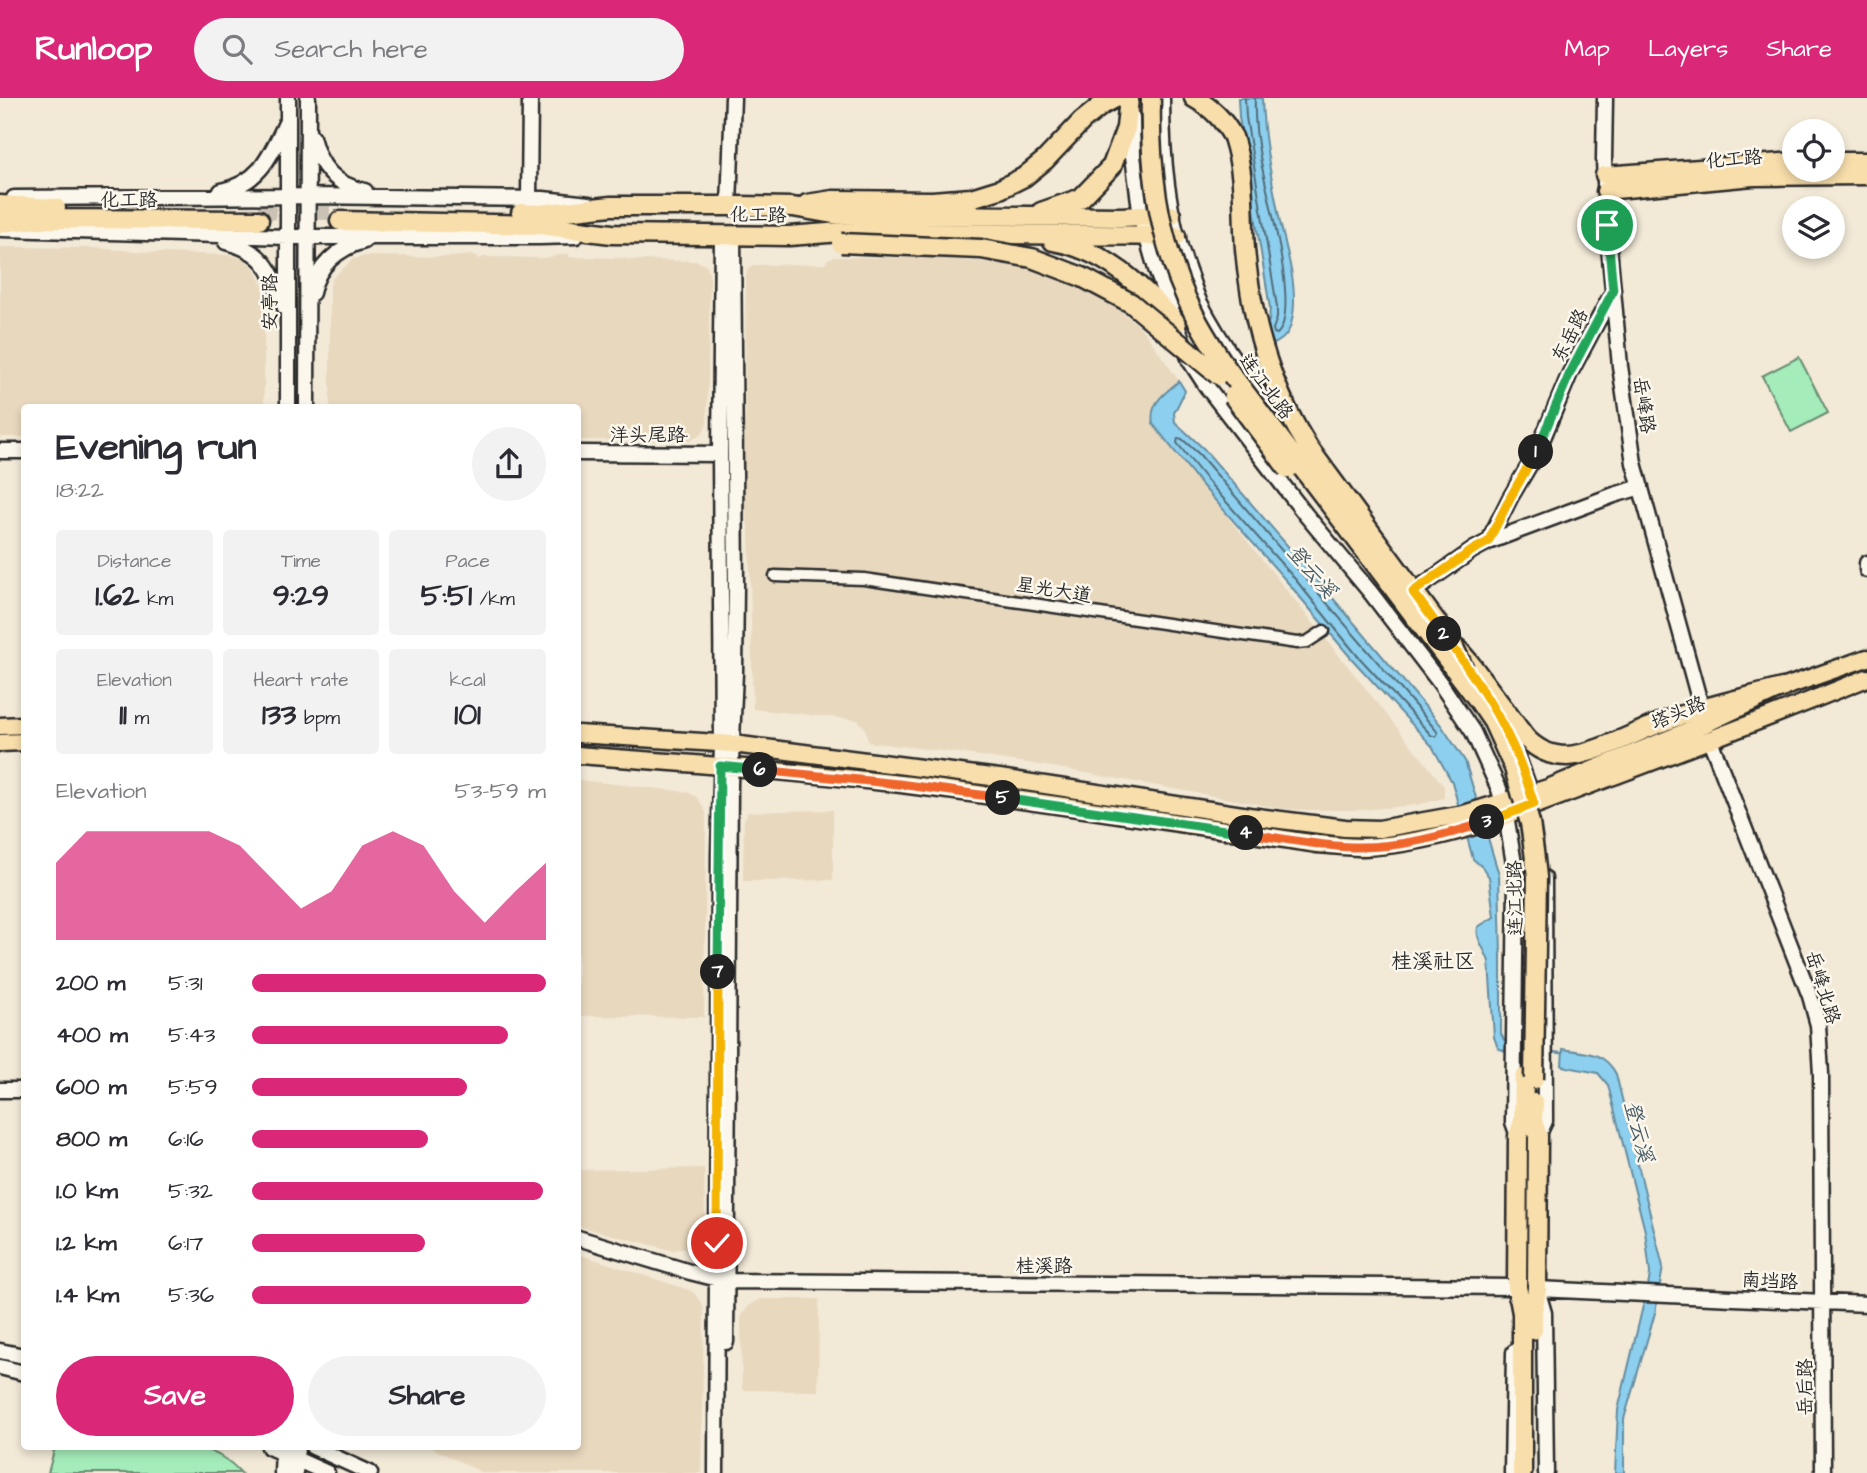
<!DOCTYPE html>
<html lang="en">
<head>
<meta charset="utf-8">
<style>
  :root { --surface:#fff; --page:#f2f2f3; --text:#2b2b33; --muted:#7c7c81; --accent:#db2777 }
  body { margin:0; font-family:"Architects Daughter","LXGW WenKai TC",sans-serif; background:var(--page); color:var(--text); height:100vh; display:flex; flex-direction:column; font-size:26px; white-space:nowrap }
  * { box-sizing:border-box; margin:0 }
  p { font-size:23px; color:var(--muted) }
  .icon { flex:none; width:38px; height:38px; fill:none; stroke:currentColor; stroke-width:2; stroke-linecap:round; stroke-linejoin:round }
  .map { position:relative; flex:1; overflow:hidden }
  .side { position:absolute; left:21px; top:306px; width:560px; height:1046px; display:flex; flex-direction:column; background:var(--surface); border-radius:7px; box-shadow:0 4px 10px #0003 }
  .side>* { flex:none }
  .tools { position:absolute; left:1782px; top:21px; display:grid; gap:14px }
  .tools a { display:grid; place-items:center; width:63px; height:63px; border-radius:50%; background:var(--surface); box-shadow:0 4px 10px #0003; font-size:35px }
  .pin { position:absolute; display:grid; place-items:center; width:60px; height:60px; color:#fff; margin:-30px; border:4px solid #fff; border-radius:50%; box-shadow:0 2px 7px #0007 }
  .km { position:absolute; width:35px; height:35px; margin:-18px; border-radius:50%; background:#222; color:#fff; font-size:19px; line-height:35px; text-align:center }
  .round { display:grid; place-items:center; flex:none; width:74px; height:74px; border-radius:37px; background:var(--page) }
  .overview { display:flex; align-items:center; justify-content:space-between; height:119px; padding:0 35px }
  h1 { font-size:38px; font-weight:700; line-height:52px }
  .figures { display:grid; grid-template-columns:repeat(3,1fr); gap:10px; height:119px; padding:7px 35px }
  .figures div { display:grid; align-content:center; border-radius:7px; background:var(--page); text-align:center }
  .figures b { font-size:30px; font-weight:700 }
  .figures small { font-size:19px; font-weight:400 }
  .figures p { font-size:19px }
  .chart { height:196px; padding:14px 35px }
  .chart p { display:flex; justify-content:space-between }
  .chart svg { width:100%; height:126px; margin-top:7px; fill:var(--accent); opacity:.7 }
  .primary-button { display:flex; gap:14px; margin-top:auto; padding:14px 35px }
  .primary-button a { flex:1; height:80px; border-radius:42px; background:var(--accent); color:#fff; font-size:28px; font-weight:700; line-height:80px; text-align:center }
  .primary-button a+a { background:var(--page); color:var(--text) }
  ul { padding:0 35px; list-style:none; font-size:23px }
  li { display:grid; grid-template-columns:112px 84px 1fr; align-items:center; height:52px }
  li i { height:18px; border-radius:9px; background:var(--accent) }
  header { display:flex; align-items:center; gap:42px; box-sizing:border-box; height:98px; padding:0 35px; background:var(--accent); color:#fff }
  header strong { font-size:33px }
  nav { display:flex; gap:38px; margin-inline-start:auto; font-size:24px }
  .search { width:490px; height:63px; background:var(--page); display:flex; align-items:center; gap:18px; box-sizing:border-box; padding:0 24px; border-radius:38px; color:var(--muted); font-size:26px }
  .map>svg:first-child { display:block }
</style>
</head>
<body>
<header>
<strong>Runloop</strong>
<div class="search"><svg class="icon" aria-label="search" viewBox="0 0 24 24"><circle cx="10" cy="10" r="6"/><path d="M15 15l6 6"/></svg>Search here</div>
<nav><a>Map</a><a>Layers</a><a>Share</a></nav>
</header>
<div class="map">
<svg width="1867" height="1375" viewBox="0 0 1867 1375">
  <rect width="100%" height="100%" fill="#f2e9d7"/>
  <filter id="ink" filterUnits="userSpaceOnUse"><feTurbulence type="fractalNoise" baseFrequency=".0143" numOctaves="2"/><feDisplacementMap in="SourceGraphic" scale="14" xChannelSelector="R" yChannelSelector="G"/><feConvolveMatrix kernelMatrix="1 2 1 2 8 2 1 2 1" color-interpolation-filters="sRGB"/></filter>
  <g filter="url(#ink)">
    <path fill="#e8d8be" d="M0,149L93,150L160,155L229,157L242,160L254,170L264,191V310H24V339H0Z
      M569,155V159L622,160L631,162L696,163L707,168L710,181L707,325L703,334L695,340L690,343L578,342V310H330V188L332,181L353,161L365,158L449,159L476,157L478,162L483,159L545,160Z
      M834,159L940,160L1014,167L1036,173L1087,194L1118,211L1137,226L1146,236L1179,283L1157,302L1151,317L1153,326L1444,688V700L1417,707L1361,712H1306L1286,711L1047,668L959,655L868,644L865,630L858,622L753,611L749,430L746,419L744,401L746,177L749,170L755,167L825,166L828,161Z
      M578,682L687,694L697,699L706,714L704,919L578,918Z
      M833,712V782L743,783L744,723L748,714Z
      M704,1070L705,1129L702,1138L695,1147L689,1150L671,1152L578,1128V1072Z
      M578,1156L689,1192L694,1195L702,1205L704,1213L701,1375H483L430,1349H578Z
      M761,1201H819L818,1293L742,1292L741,1221L743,1215L751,1206Z"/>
    <path fill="#a4ecb9" stroke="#688c72" stroke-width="2" d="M1799,259L1828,315L1791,334L1762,278Z
      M55,1349H199C216,1355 229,1361 241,1375H48Z"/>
    <path fill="#8dcfee" stroke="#668da0" stroke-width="2" d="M1238,0H1262C1263,42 1272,82 1280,124C1287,154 1300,195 1291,226C1288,238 1281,243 1270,248L1265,227L1269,223L1270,210L1239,19Z
      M1179,283L1185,293L1174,315L1175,324L1204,351L1349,519L1441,627L1465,663L1499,777L1501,858V936L1504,942L1511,944L1507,954L1498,950L1494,939L1489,864C1486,852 1475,841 1478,829L1494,819L1489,779L1482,769L1473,761L1452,684L1432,648L1351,560L1289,486L1200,385L1153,326C1149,305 1164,296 1179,283Z
      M1563,951C1586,955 1604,953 1616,976L1663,1169L1655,1215L1624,1321V1375H1615L1618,1312L1649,1183L1650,1175L1645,1133L1608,987L1598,975L1562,968Z"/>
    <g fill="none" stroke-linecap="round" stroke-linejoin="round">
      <path stroke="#526d79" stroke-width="2" d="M1245,0L1246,19L1277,209V220L1273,231L1274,235L1277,236C1301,214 1267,97 1261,64C1257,44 1254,21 1255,0
        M1178,340L1182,341L1199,356L1435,631L1438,635L1436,638H1432L1356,556L1295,481L1205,380L1177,345Z"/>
      <path stroke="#668da0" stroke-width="2.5" d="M1549,954L1563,955"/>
      <path stroke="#cac3b5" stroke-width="18" stroke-dasharray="18 9" stroke-linecap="butt" d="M258,112L340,113"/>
      <defs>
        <path id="street" d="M775,478L864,481L1297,545L1307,544L1324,533"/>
        <path id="secondary" d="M288,0V310
          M1162,0C1162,61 1167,116 1188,173C1192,183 1195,194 1199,203C1227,258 1266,305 1303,353
          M1605,0L1604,62L1607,127L1620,268L1634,365L1702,612
          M1132,19L1133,58L1141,119L1156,171L1190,263L1207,289L1306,417L1371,495L1440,585L1473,634L1499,691L1506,717L1516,778L1513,1024L1518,1038
          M312,39C319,69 335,87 365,93
          M221,93C260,85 270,58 286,25
          M14,100L308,98L543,101L589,106
          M529,101L530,0
          M729,108L733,0
          M1,131L288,139H539L576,138
          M226,144C267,154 271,174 285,210
          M312,195C317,168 338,150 364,143
          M307,310L308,0
          M0,353H24
          M578,355L720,356
          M1488,444L1614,397L1641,389
          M1867,465V472
          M1413,494L1473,452L1488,444L1510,400L1537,354L1570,275L1613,194
          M1496,614L1515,651L1534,704
          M1710,642L1810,898L1818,927L1821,976L1823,1375
          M0,992H24
          M1538,1038L1545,1023L1544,780
          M578,1140L690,1174L726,1183L1517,1189L1516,1199
          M726,1244L730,686L735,575L736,488L733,137
          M0,1253L24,1258
          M0,1269L24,1275
          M269,1349L327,1375
          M313,1349L370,1375
          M282,1375L283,1349
          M295,1375L297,1349
          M716,1375L719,756L722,645L720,356L722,137
          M1512,1375L1514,1254
          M1546,1375L1544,1215L1537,1191L1867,1206"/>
        <path id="primary" d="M1832,63H1867
          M1604,77L1794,63
          M1605,93L1753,79L1867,78
          M0,628L24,627
          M578,636L733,646L999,680L1249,718L1345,730L1379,731L1464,716L1548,690L1705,626L1782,590L1867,560
          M0,645L24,644
          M578,657C685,665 793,673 901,686C1040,703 1178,725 1317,746C1333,747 1348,749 1364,749C1450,745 1534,707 1614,678C1699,646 1783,614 1867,580"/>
        <path id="highway" d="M1194,0C1212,10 1223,21 1233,39
          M807,106L833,102L932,103L971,100L1000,91L1024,79L1045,62L1082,23L1102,7L1115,0
          M0,107L56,110
          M1041,114L1081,100L1112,68L1126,30L1129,0
          M521,115L539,116L611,108H737L793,109L833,116L1120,119L1171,117
          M340,123L539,127L612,136L789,138L841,134L1176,138
          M0,125L38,121L259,122
          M1053,143C1106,152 1141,188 1177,225
          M1457,550L1469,564L1525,639C1536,651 1550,658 1567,658C1595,657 1641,631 1668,622C1705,608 1745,600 1782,590
          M1533,1232V1214L1537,1191L1538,1038L1533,1023L1534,1005
          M1522,1375V1215L1517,1189L1518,1038L1523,1023L1524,980"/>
      </defs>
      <use href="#street" stroke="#2b2b2b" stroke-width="15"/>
      <use href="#secondary" stroke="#2b2b2b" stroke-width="19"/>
      <use href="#primary" stroke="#2b2b2b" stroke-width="21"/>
      <use href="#highway" stroke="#2b2b2b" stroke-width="23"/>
      <use href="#street" stroke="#fbf7ec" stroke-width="10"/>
      <use href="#secondary" stroke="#fbf7ec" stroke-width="14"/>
      <use href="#primary" stroke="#f8deab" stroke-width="16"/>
      <use href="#highway" stroke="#f8deab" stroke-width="18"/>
      <defs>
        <path id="highway-bridge" d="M1151,0C1149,74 1160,150 1194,216C1204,236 1216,254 1228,272L1478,602L1493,624L1514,670L1530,725L1534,753L1537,779L1534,981
          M1233,39C1246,80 1242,110 1245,151C1251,221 1270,289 1308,349L1452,545L1464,571
          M841,145L981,151L1032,160L1082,179L1131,205L1218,277
          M1233,298L1288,371"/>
      </defs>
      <use href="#highway-bridge" stroke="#2b2b2b" stroke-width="23" stroke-linecap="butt"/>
      <use href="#highway-bridge" stroke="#f8deab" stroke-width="18"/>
    </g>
  </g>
  <g fill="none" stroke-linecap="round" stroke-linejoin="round" filter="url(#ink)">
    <defs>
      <path id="split-1" d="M1536,354L1570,275L1613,193L1607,127"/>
      <path id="split-2" d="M1444,536L1413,494L1473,452L1488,444L1510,400L1536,354"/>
      <path id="split-3" d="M1444,536C1484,592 1515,639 1534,706L1487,724"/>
      <path id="split-4" d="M1246,735C1281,740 1317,748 1353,749C1399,750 1444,738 1487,724"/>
      <path id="split-5" d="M1003,700L1246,735"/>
      <path id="split-6" d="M760,672L899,686L1003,700"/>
      <path id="split-7" d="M718,874L720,668L760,672"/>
      <path id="split-8" d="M717,1145L718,874"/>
    </defs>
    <use href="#split-1" stroke="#fff" stroke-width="14"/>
    <use href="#split-2" stroke="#fff" stroke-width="14"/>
    <use href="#split-3" stroke="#fff" stroke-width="14"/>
    <use href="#split-4" stroke="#fff" stroke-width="14"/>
    <use href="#split-5" stroke="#fff" stroke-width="14"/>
    <use href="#split-6" stroke="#fff" stroke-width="14"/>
    <use href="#split-7" stroke="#fff" stroke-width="14"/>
    <use href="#split-8" stroke="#fff" stroke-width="14"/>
    <use href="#split-1" stroke="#22a559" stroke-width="9"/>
    <use href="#split-2" stroke="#f5b400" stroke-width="9"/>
    <use href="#split-3" stroke="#f5b400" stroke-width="9"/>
    <use href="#split-4" stroke="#f0652b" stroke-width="9"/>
    <use href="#split-5" stroke="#22a559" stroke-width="9"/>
    <use href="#split-6" stroke="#f0652b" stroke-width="9"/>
    <use href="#split-7" stroke="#22a559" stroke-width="9"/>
    <use href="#split-8" stroke="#f5b400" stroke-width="9"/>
  </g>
  <g text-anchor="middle" stroke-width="5" stroke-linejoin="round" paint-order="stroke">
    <g font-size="19" fill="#2b2b2b" stroke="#fbf7ec">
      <text transform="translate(1734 60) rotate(-5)" y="7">化工路</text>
      <text x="129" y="108">化工路</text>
      <text transform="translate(758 116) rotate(1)" y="7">化工路</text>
      <text transform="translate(269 204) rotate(-90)" y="7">安亭路</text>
      <text transform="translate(1569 237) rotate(-63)" y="7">东岳路</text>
      <text transform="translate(1267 288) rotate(53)" y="7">连江北路</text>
      <text transform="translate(1645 307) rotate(82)" y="7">岳峰路</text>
      <text x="649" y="343">洋头尾路·</text>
      <text transform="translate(1054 491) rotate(9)" y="7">星光大道</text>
      <text transform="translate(1678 614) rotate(-23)" y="7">塔头路</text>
      <text transform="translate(1514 800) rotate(-91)" y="7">连江北路</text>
      <text transform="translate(1824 889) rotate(73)" y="7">岳峰北路</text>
      <text x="1044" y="1174">桂溪路</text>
      <text transform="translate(1770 1182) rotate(3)" y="7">南垱路</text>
      <text transform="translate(1804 1289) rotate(-90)" y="7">岳后路</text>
    </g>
    <g font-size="21" font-style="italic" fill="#485c66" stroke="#fbf7ec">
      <text transform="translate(1312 473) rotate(49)" y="7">登云溪</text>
      <text transform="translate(1639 1033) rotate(76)" y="7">登云溪</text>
    </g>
    <g font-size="21" fill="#2b2b2b" stroke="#fbf7ec">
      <text x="1433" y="870">桂溪社区</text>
    </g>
  </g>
</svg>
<div class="tools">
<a><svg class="icon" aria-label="locate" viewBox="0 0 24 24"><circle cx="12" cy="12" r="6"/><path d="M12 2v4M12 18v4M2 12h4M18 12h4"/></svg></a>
<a><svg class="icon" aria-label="layers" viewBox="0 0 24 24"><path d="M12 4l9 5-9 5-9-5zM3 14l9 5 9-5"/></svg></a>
</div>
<div class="pin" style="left:1607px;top:127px;background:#1e9e55"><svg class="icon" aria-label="arrive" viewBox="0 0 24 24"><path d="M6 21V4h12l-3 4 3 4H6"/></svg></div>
<div class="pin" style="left:717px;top:1145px;background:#d93025"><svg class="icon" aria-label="check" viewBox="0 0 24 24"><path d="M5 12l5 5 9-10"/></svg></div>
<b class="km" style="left:1536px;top:354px">1</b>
<b class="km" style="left:1444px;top:536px">2</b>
<b class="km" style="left:1487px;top:724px">3</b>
<b class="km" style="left:1246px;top:735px">4</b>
<b class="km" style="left:1003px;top:700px">5</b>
<b class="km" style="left:760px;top:672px">6</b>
<b class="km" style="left:718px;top:874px">7</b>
<section class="side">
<div class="overview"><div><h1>Evening run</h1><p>18:22</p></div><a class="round"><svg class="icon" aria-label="share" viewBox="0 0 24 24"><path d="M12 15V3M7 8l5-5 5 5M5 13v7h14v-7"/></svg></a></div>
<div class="figures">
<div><p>Distance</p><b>1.62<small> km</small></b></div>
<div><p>Time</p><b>9:29</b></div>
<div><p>Pace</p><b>5:51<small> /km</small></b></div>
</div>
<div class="figures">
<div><p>Elevation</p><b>11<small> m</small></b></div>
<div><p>Heart rate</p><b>133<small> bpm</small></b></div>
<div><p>kcal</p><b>101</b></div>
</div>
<div class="chart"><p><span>Elevation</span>53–59 m</p>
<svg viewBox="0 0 160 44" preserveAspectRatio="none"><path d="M0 44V17L10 6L20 6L30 6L40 6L50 6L60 11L70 22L80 33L90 27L100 11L110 6L120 11L130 27L140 38L150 27L160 17V44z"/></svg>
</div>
<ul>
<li><b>200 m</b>5:31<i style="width:100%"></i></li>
<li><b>400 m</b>5:43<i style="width:87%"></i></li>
<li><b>600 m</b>5:59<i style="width:73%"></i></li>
<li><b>800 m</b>6:16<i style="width:60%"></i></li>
<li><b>1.0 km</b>5:32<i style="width:99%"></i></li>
<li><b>1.2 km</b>6:17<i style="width:59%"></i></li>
<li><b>1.4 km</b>5:36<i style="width:95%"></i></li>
</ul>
<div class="primary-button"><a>Save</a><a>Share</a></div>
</section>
</div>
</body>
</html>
